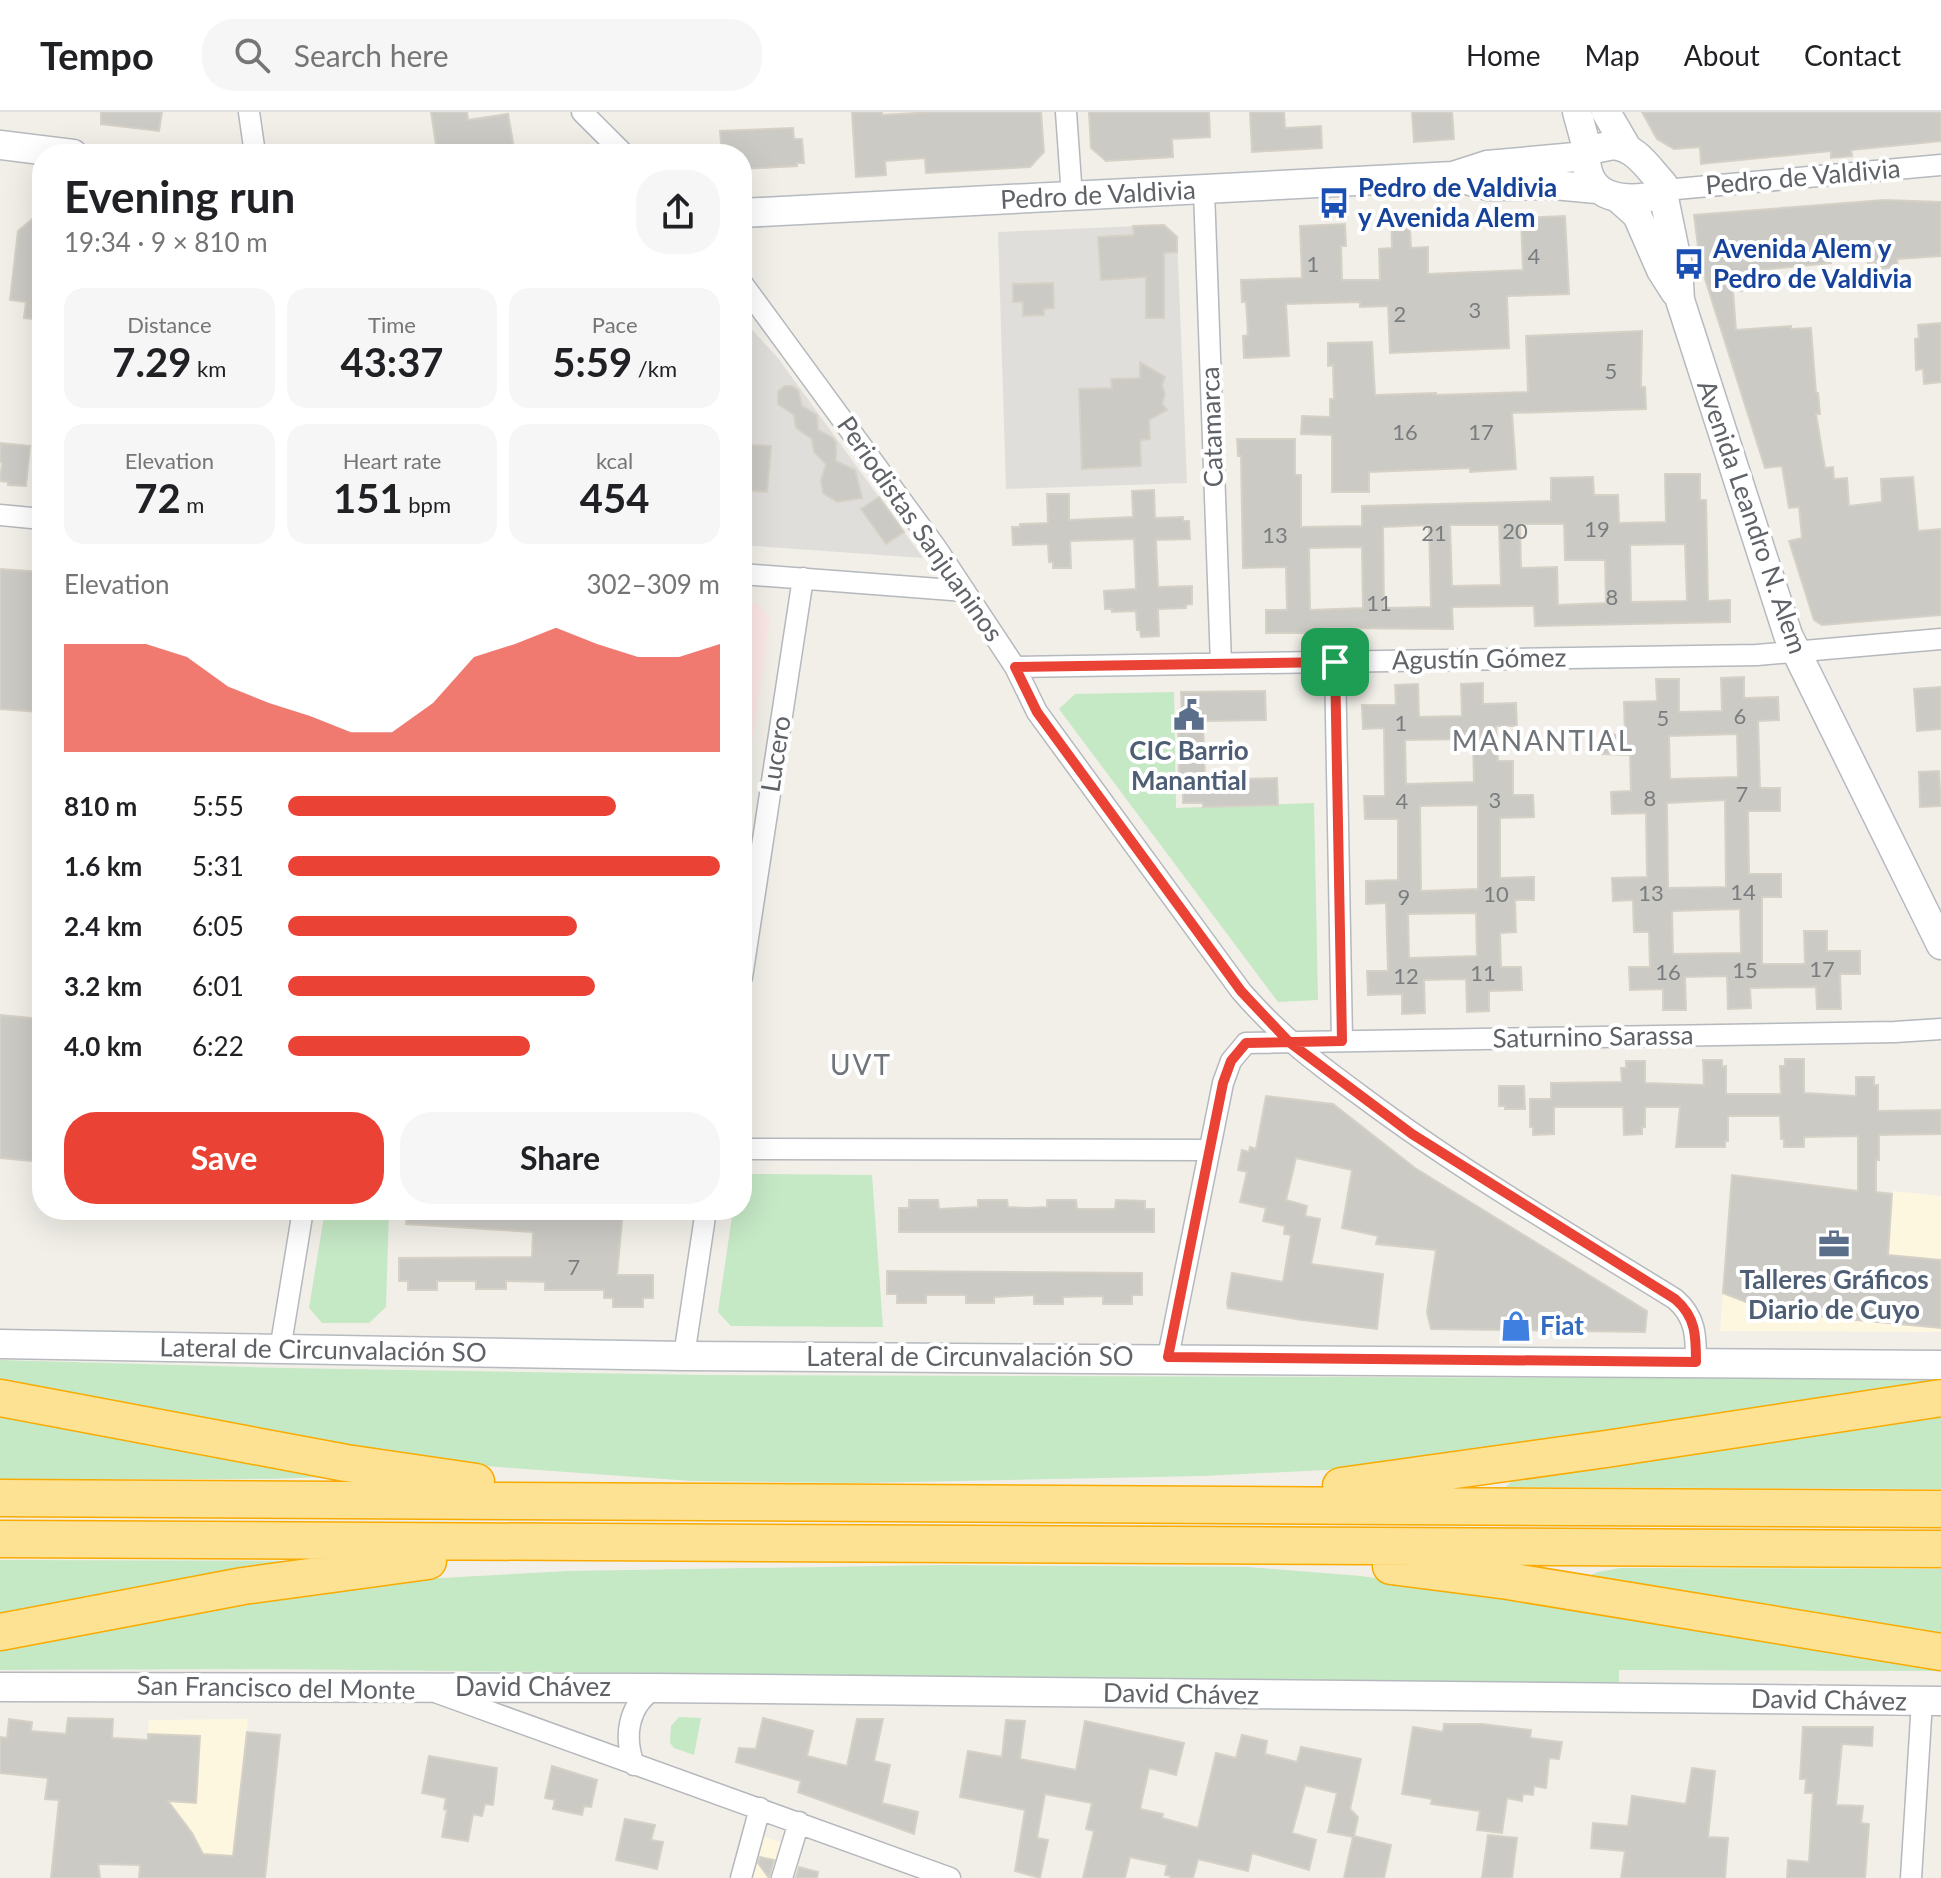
<!DOCTYPE html>
<html lang="en">
<head>
<meta charset="utf-8">
<style>
  :root { --surface:#fff; --page:#f6f6f6; --text:#202124; --muted:#757577; --line:#e0e0e0; --accent:#ea4335 }
  body { margin:0; font-family:Lato,sans-serif; background:var(--page); color:var(--text); height:100vh; display:flex; flex-direction:column; font-size:30px; white-space:nowrap }
  * { box-sizing:border-box; margin:0 }
  p { font-size:26px; color:var(--muted) }
  .icon { flex:none; width:44px; height:44px; fill:none; stroke:currentColor; stroke-width:2; stroke-linecap:round; stroke-linejoin:round }
  .map { position:relative; flex:1; overflow:hidden }
  .sheet { position:absolute; left:32px; top:32px; width:720px; height:1076px; display:flex; flex-direction:column; background:var(--surface); border-radius:32px; box-shadow:0 8px 32px #0002 }
  .sheet>* { flex:none }
  .pin { position:absolute; display:grid; place-items:center; width:68px; height:68px; color:#fff; margin:-34px; border-radius:16px; box-shadow:0 4px 12px #0006 }
  .round { display:grid; place-items:center; flex:none; width:84px; height:84px; border-radius:32px; background:var(--page) }
  .overview { display:flex; align-items:center; justify-content:space-between; height:136px; padding:0 32px }
  h1 { font-size:44px; font-weight:700; line-height:60px }
  .figures { display:grid; grid-template-columns:repeat(3,1fr); gap:12px; height:136px; padding:8px 32px }
  .figures div { display:grid; align-content:center; border-radius:20px; background:var(--page); text-align:center }
  .figures b { font-size:40px; font-weight:700 }
  .figures small { font-size:22px; font-weight:400 }
  .figures p { font-size:22px }
  .chart { height:224px; padding:16px 32px }
  .chart p { display:flex; justify-content:space-between }
  .chart svg { width:100%; height:144px; margin-top:8px; fill:var(--accent); opacity:.7 }
  .action { display:flex; gap:16px; margin-top:auto; padding:16px 32px }
  .action a { flex:1; height:92px; border-radius:32px; background:var(--accent); color:#fff; font-size:32px; font-weight:700; line-height:92px; text-align:center }
  .action a+a { background:var(--page); color:var(--text) }
  ul { padding:0 32px; list-style:none; font-size:26px }
  li { display:grid; grid-template-columns:128px 96px 1fr; align-items:center; height:60px }
  li i { height:20px; border-radius:10px; background:var(--accent) }
  header { display:flex; align-items:center; gap:48px; box-sizing:border-box; height:112px; padding:0 40px; background:var(--surface); border-bottom:2px solid var(--line) }
  header strong { font-size:38px }
  nav { display:flex; gap:44px; margin-inline-start:auto; font-size:28px }
  .search { width:560px; height:72px; background:var(--page); display:flex; align-items:center; gap:20px; box-sizing:border-box; padding:0 28px; border-radius:32px; color:var(--muted); font-size:30px }
  .map>svg:first-child { display:block }
</style>
</head>
<body>
<header>
<strong>Tempo</strong>
<div class="search"><svg class="icon" aria-label="search" viewBox="0 0 24 24"><circle cx="10" cy="10" r="6"/><path d="M15 15l6 6"/></svg>Search here</div>
<nav><a>Home</a><a>Map</a><a>About</a><a>Contact</a></nav>
</header>
<div class="map">
<svg width="1941" height="1766" viewBox="0 0 1941 1766">
  <rect width="100%" height="100%" fill="#f1efe8"/>
  <path fill="#fef7e0" d="M1732,1063L1892,1082L1893,1079L1941,1084V1220L1720,1219Z
    M248,1607L242,1666L275,1670L265,1766H139L149,1608Z
    M746,1718L796,1736L787,1766H733Z"/>
  <path fill="#e0deda" d="M1164,113L1177,125L1187,371L1006,377L998,120Z
    M742,207L778,246L923,446L742,433Z"/>
  <path fill="#fce8e6" d="M742,490L757,491L770,506L742,699Z"/>
  <path fill="#c5e8c5" d="M1174,580L1176,696L1314,691L1318,888L1278,890L1059,597L1075,582Z
    M752,1062L872,1063L883,1215L731,1214L718,1200L733,1098H742V1070Z
    M325,1098H389L386,1195L369,1211H322L309,1196Z
    M0,1248L284,1256L702,1263L1940,1267L1932,1273L1387,1355L1202,1364L859,1371L692,1369L471,1353L427,1348L0,1271Z
    M1941,1296V1377L1506,1375L1517,1363Z
    M0,1299L330,1365L268,1367H0Z
    M0,1448L300,1449L0,1507Z
    M942,1453L1248,1455L1361,1464L1519,1487L1933,1553L1939,1559L1619,1558V1571L268,1557L0,1558V1531L385,1469L568,1459Z
    M1620,1456L1941,1457V1531L1576,1469L1598,1460Z
    M679,1605L701,1606L694,1643L674,1636L670,1631L671,1614Z"/>
  <path fill="#cccac5" stroke="#d6d1c6" stroke-width="2" fill-rule="evenodd" d="M101,0H162L159,19L101,12Z
    M431,0H467L468,8L508,2L514,36L470,42H458L457,36L437,39Z
    M852,0H882V3L933,0H1041L1044,40L1030,55L926,61L925,46L885,49L886,63L856,65Z
    M1089,0H1209L1210,25L1172,27L1173,45L1106,49L1091,36Z
    M1250,0H1284L1285,16L1321,14L1322,36L1252,40Z
    M1412,0H1452L1454,27L1414,30Z
    M1642,0H1941V29L1851,38L1852,44L1831,46V39L1701,52L1700,35L1674,37L1657,27Z
    M793,16L794,27H802L804,51H797V54L742,57V42H722L720,19Z
    M1884,88L1941,90V144L1897,147L1898,155L1876,157V150L1868,151L1867,141L1864,139H1830L1831,151L1741,160L1742,179H1733L1736,218L1791,214V217L1811,216L1816,281H1818L1820,302H1816L1825,356L1833,355L1834,367L1847,366L1849,394L1882,390L1881,367L1913,365L1918,419L1941,417V503L1822,513L1814,508L1789,429L1802,426L1799,395L1789,396L1782,354L1765,356L1700,151L1694,103Z
    M42,99V208L24,206L26,190L10,188L18,119Z
    M1391,101H1409L1411,136L1428,135V162L1523,158L1521,106L1565,104L1569,182L1507,184L1509,236L1390,241L1388,194L1360,195V190L1286,192L1289,244L1244,246L1243,224L1248,223L1246,190H1242L1241,168L1302,166L1300,114L1345,112L1346,134H1341L1342,168H1380L1379,137L1392,136Z
    M1164,113L1177,125V140L1164,141V206H1146V165L1101,168L1098,125L1134,123L1133,114Z
    M1053,171L1054,196L1044,197V203L1023,204V190H1013V172Z
    M1941,211V270L1924,272L1923,257L1916,258L1915,227L1919,226L1918,213Z
    M1642,219L1641,275H1645L1646,297L1512,301L1516,357L1470,360V356L1369,360V380H1332V323L1301,322L1302,304L1330,305V287H1334L1333,253L1328,254V231L1372,230L1375,283L1436,281V283L1528,280L1526,224Z
    M1140,250L1165,265L1162,273L1165,282L1162,292L1167,298L1149,308L1150,327L1140,328L1141,354L1082,357L1079,277L1112,276L1111,267L1140,266Z
    M784,274H792L798,278L802,294L817,303L818,318L833,326L836,331V349L855,358L862,386L837,390L823,381L821,368L826,352L814,340L812,327L796,316L794,303L778,292V280Z
    M1237,327H1295V363H1301V415L1362,414V394L1551,389V366L1593,365L1594,383H1618L1619,411L1666,410L1665,362H1700V388H1706L1708,489L1730,488V510L1535,514L1534,494L1452,495L1453,517L1326,516V521H1266V498H1287L1286,455L1243,456L1241,344H1238ZM1520,412H1564L1565,448H1605L1606,491L1558,493L1557,455L1521,456ZM1429,413L1431,495L1384,496L1383,415ZM1450,413H1499L1501,473L1452,474ZM1685,432L1687,489L1631,490L1630,433ZM1362,435L1363,496L1310,498L1309,436Z
    M0,331L30,334L26,374L8,373V370L0,369L2,351L0,350Z
    M742,332L771,334L767,380L742,378Z
    M1154,378L1155,406L1183,405V409H1189L1190,427L1156,428L1158,475L1192,474V492L1186,493V496L1158,497L1159,524L1141,525L1140,518H1137L1136,499L1112,500V497H1105L1104,479L1136,477L1134,427L1070,429L1071,456H1053V450H1049L1048,432L1013,433L1012,415H1020V412L1048,411L1047,382H1069V408L1133,405L1132,379Z
    M879,385L904,420L886,432L861,397Z
    M0,457L42,460V567L39,600L0,597Z
    M1744,565V586L1778,585L1779,608L1758,609L1760,676H1780V699H1748L1749,762H1781V785H1762V852H1805L1804,819H1827V839H1860V862H1840L1841,897H1817L1816,875L1750,876L1751,896L1728,897L1727,864L1685,865L1686,898H1663V877L1630,878L1629,855H1650L1649,820H1634L1633,788L1613,789L1612,766L1647,765L1646,701L1612,702L1611,680L1631,679L1630,643L1602,642V622L1625,623L1624,590L1657,589L1656,567H1679V600L1722,599L1721,566ZM1737,622L1738,665L1670,667L1669,624ZM1725,688L1726,775L1668,776L1667,691ZM1740,797L1741,841L1673,842L1672,799Z
    M1483,571V592L1516,591L1517,614H1496L1498,649H1513V683H1533L1534,705L1500,706V766L1534,765V788H1515L1516,820L1500,821L1501,855H1521L1522,878L1489,879V899L1467,900L1466,867L1424,868L1425,901L1402,902V882L1368,883L1367,859H1388L1386,791L1366,792V769L1398,768V707H1365L1364,684H1385L1384,616L1363,617L1362,593H1396L1395,573L1418,572L1419,605L1462,604L1461,572ZM1473,627L1474,670L1406,672L1405,628ZM1478,693V777L1421,779L1420,694ZM1476,801L1477,844L1409,846L1408,802Z
    M1941,575V617L1917,619L1914,577Z
    M1265,579L1266,608L1203,609L1205,668L1277,666L1278,693L1203,695V691H1183V672H1179L1178,608H1182L1181,580Z
    M1939,659L1941,694L1920,695L1919,660Z
    M0,903L42,907V1050L0,1046Z
    M1785,947H1804V981L1856,984V965H1874V973H1878V999L1941,998V1022L1879,1023V1048H1876V1080L1892,1082L1888,1143L1941,1148V1216L1772,1200L1723,1181L1732,1063L1858,1079V1024L1804,1025V1035H1784V1027H1781L1780,1004H1728V1029H1725V1035H1676L1680,995H1645V1015H1642V1022L1624,1023L1623,995H1554V1022L1533,1023V1015H1530V987H1551V971L1622,970L1621,956H1626V949H1645V971L1704,973L1703,948H1722V955L1726,954V982H1781L1780,954H1785Z
    M1499,974H1524L1525,997H1505V994H1499Z
    M1266,984L1333,992L1415,1056L1647,1199L1645,1220L1431,1217L1427,1200L1436,1138L1376,1132L1378,1124L1342,1116L1352,1058L1296,1046L1286,1088L1307,1094L1305,1104L1320,1107L1311,1152L1383,1162L1377,1217L1302,1208L1228,1196L1227,1191L1232,1161L1283,1170L1291,1123L1284,1122L1285,1114L1263,1109L1266,1096L1240,1090L1247,1060L1238,1058L1242,1038L1249,1040L1250,1035L1256,1037Z
    M909,1088H938L939,1097L978,1095V1088H1007L1008,1095L1027,1096L1047,1095V1088H1076L1077,1097H1115L1116,1088L1145,1089V1097H1154V1120H899V1096H909Z
    M407,1098H623L617,1163H653V1186H643V1195H613V1186H604V1178H545V1170L506,1169V1177H476V1169H437V1178H408V1169H399V1146L532,1145L533,1120L406,1112Z
    M887,1159L1142,1161V1183H1132V1192H1103V1184L1063,1185V1192H1034V1183L994,1185V1191H966V1183H926V1191H897V1182H887Z
    M68,1606L113,1607L112,1626L148,1628V1622L200,1624L196,1691L168,1689L192,1721L203,1742L233,1744L247,1620L280,1623L265,1766H139L140,1753L98,1752L100,1766H51L59,1688L45,1687L48,1666L0,1661V1625L7,1626L9,1607L32,1610L31,1619L66,1622Z
    M763,1606L813,1619L807,1644L847,1654L857,1607H883L874,1649L890,1653L882,1691L918,1700L914,1722L798,1680L801,1669L736,1650L739,1636L756,1637Z
    M1006,1608L1025,1609L1020,1647L1076,1658L1085,1609L1184,1631L1176,1663L1149,1656L1140,1697L1163,1702L1162,1706L1198,1716L1216,1641L1236,1646L1242,1623L1267,1629L1265,1642L1297,1650L1301,1635L1361,1647L1350,1697L1358,1705L1354,1724L1391,1733L1384,1766H1344L1353,1725L1328,1720L1337,1681L1305,1673L1292,1721L1316,1728L1309,1758L1252,1741L1248,1759L1198,1747L1193,1766H1170L1171,1764L1165,1763L1167,1753L1130,1745L1125,1766H1083L1094,1719L1086,1717L1092,1691L1045,1682L1037,1726L1048,1728L1040,1766L1015,1759L1025,1698L960,1685L968,1639L1002,1645Z
    M1444,1612H1482L1531,1618L1530,1626L1562,1630L1559,1647L1549,1646L1546,1676L1534,1674L1533,1683L1523,1682L1522,1689L1507,1686L1502,1721L1477,1718L1480,1699L1431,1692L1432,1687L1402,1682L1413,1615L1443,1620Z
    M1803,1615H1873L1872,1634L1842,1632L1836,1693L1863,1694L1861,1711L1869,1712L1865,1766H1787L1788,1748L1809,1750L1813,1681H1805L1806,1667H1800Z
    M429,1644L497,1656L493,1693L485,1692L482,1704L473,1702L468,1729L442,1725L447,1698L444,1697L446,1686L422,1681Z
    M552,1654L597,1668L591,1695L584,1694L582,1703L553,1697L555,1688L545,1686Z
    M1692,1656L1715,1659L1708,1725L1728,1726L1725,1766H1621L1625,1739L1591,1736L1593,1711L1628,1714L1632,1684L1686,1692Z
    M625,1707L655,1713L651,1728L663,1730L657,1757L616,1748Z
    M1488,1723L1517,1726L1512,1766H1482Z
    M760,1745L774,1748L769,1766L758,1751Z
    M799,1755L818,1760L817,1766H796Z"/>
  <g fill="none" stroke-linecap="round" stroke-linejoin="round">
    <defs>
      <path id="street" d="M249,0L255,42
        M582,0L624,42
        M1066,0L1072,85
        M1204,78L1221,552
        M1665,78L1941,53
        M742,171L937,437L1015,555L1037,600L1241,879C1280,924 1316,951 1364,986C1463,1060 1570,1122 1675,1187C1696,1205 1696,1224 1696,1250
        M0,403L42,407
        M742,462L965,479
        M1335,550L1342,929
        M1015,555L1757,543L1941,527
        M742,865L803,466
        M742,1037L1209,1038
        M280,1238L303,1098
        M684,1244L706,1098
        M1168,1245L1223,971L1231,949L1246,931L1895,920L1941,917
        M438,1581L950,1766
        M634,1653C624,1625 627,1594 655,1576
        M741,1766L760,1696
        M782,1766L799,1710
        M1911,1766L1922,1589"/>
      <path id="secondary" d="M1577,0L1588,40
        M1606,0L1627,36
        M0,33L73,42
        M1613,33C1636,35 1648,56 1663,72L1665,78L1661,83C1627,90 1586,90 1586,44L1594,37Z
        M1453,64L1488,74L1554,73L1597,77
        M1663,81L1678,154L1680,188L1788,523L1941,833
        M1618,86L1637,103L1661,158L1675,180
        M742,101L1453,64L1487,53L1586,44
        M0,1232L684,1244L1941,1253
        M0,1575L655,1576L1941,1589"/>
      <path id="highway" d="M0,1286L346,1351L476,1370
        M1341,1374L1606,1337L1941,1286
        M0,1386L1941,1397
        M0,1427L1941,1437
        M1391,1454L1508,1469L1941,1540
        M0,1520L243,1474L428,1449"/>
    </defs>
    <use href="#street" stroke="#b5b8bc" stroke-width="23"/>
    <use href="#secondary" stroke="#b6babf" stroke-width="31"/>
    <use href="#highway" stroke="#f9ab00" stroke-width="39"/>
    <use href="#street" stroke="#fff" stroke-width="20"/>
    <use href="#secondary" stroke="#fff" stroke-width="28"/>
    <use href="#highway" stroke="#fde293" stroke-width="36"/>
  </g>
  <g fill="none" stroke-linecap="round" stroke-linejoin="round">
    <defs>
      <path id="route" d="M1335,550L1342,929L1246,931L1231,949L1223,971L1168,1245L1696,1250C1696,1224 1696,1205 1675,1187L1412,1022L1289,930L1241,879L1037,600L1015,555L1335,550"/>
    </defs>
    <use href="#route" stroke="#fff" stroke-width="16"/>
    <use href="#route" stroke="#ea4335" stroke-width="10"/>
  </g>
  <defs>
    <symbol id="bus-bare" viewBox="-9 -9 18 18"><path d="M-5-6H5V4H4V6H2V4H-2V6H-4V4H-5ZM-3.5-4V0h7V-4ZM-3.5 1.2v1.5H-2V1.2ZM2 1.2v1.5H3.5V1.2Z" fill="#1a4fb4" stroke="#fff" stroke-width="2.5" paint-order="stroke"/></symbol>
    <symbol id="civic-bare" viewBox="-9 -9 18 18"><path d="M-.6-6.5H3V-4.5H.6V-3L4-1V1h2V6H-6V1h2V-1L-.6-3ZM-1.2 2.5V6h2.4V2.5Z" fill="#5c6f8a" stroke="#fff" stroke-width="2.5" paint-order="stroke"/></symbol>
    <symbol id="office-bare" viewBox="-9 -9 18 18"><path d="M-6-3h4V-5.5h4V-3h4V5H-6ZM-1-4.5V-3h2v-1.5ZM-6 0V1H6V0Z" fill="#5c6f8a" stroke="#fff" stroke-width="2.5" paint-order="stroke"/></symbol>
    <symbol id="shop-bare" viewBox="-9 -9 18 18"><path d="M-5-2.5h2.3a2.7 3.5 0 0 1 5.4 0H5L5.5 6h-11ZM-1.5-2.5h3a1.5 2.3 0 0 0-3 0Z" fill="#3f7fe0" stroke="#fff" stroke-width="2.5" paint-order="stroke"/></symbol>
  </defs>
  <g fill-rule="evenodd">
    <use href="#bus-bare" x="1312" y="69" width="44" height="44"/>
    <use href="#bus-bare" x="1667" y="130" width="44" height="44"/>
    <use href="#civic-bare" x="1167" y="581" width="44" height="44"/>
    <use href="#office-bare" x="1812" y="1110" width="44" height="44"/>
    <use href="#shop-bare" x="1494" y="1192" width="44" height="44"/>
  </g>
  <g text-anchor="middle" stroke-width="8" stroke-linejoin="round" paint-order="stroke">
    <g font-size="22" fill="#7a7d7f">
      <text x="1534" y="152">4</text>
      <text x="1313" y="160">1</text>
      <text x="1475" y="206">3</text>
      <text x="1400" y="210">2</text>
      <text x="1611" y="267">5</text>
      <text x="1405" y="328">16</text>
      <text x="1481" y="328">17</text>
      <text x="1597" y="425">19</text>
      <text x="1515" y="427">20</text>
      <text x="1434" y="429">21</text>
      <text x="1275" y="431">13</text>
      <text x="1612" y="493">8</text>
      <text x="1379" y="499">11</text>
      <text x="1740" y="612">6</text>
      <text x="1663" y="614">5</text>
      <text x="1401" y="619">1</text>
      <text x="1742" y="690">7</text>
      <text x="1650" y="694">8</text>
      <text x="1495" y="696">3</text>
      <text x="1402" y="697">4</text>
      <text x="1743" y="788">14</text>
      <text x="1651" y="789">13</text>
      <text x="1496" y="790">10</text>
      <text x="1404" y="793">9</text>
      <text x="1822" y="865">17</text>
      <text x="1745" y="866">15</text>
      <text x="1668" y="868">16</text>
      <text x="1483" y="869">11</text>
      <text x="1406" y="872">12</text>
      <text x="574" y="1163">7</text>
    </g>
    <g font-size="26" fill="#5f6368" stroke="#fff">
      <text transform="translate(1803 65) rotate(-5)" y="9">Pedro de Valdivia</text>
      <text transform="translate(1098 83) rotate(-3)" y="9">Pedro de Valdivia</text>
      <text transform="translate(1212 315) rotate(-92)" y="9">Catamarca</text>
      <text transform="translate(1752 405) rotate(71)" y="9">Avenida Leandro N. Alem</text>
      <text transform="translate(920 417) rotate(55)" y="9">Periodistas Sanjuaninos</text>
      <text transform="translate(1479 547) rotate(-1)" y="9">Agustín Gómez</text>
      <text transform="translate(776 642) rotate(-81)" y="9">Lucero</text>
      <text transform="translate(1593 925) rotate(-1)" y="9">Saturnino Sarassa</text>
      <text transform="translate(323 1238) rotate(1)" y="9">Lateral de Circunvalación SO</text>
      <text x="970" y="1254">Lateral de Circunvalación SO</text>
      <text x="533" y="1584">David Chávez</text>
      <text transform="translate(276 1576) rotate(1)" y="9">San Francisco del Monte</text>
      <text transform="translate(1181 1582) rotate(1)" y="9">David Chávez</text>
      <text transform="translate(1829 1588) rotate(1)" y="9">David Chávez</text>
    </g>
    <g font-size="26" font-weight="bold" fill="#164399" stroke="#fff" text-anchor="start">
      <text x="1358" y="85">Pedro de Valdivia<tspan x="1358" dy="30">y Avenida Alem</tspan></text>
      <text x="1713" y="146">Avenida Alem y<tspan x="1713" dy="30">Pedro de Valdivia</tspan></text>
    </g>
    <g font-size="26" font-weight="bold" fill="#4e5e75" stroke="#fff">
      <text x="1189" y="648">CIC Barrio<tspan x="1189" dy="30">Manantial</tspan></text>
      <text x="1834" y="1177">Talleres Gráficos<tspan x="1834" dy="30">Diario de Cuyo</tspan></text>
    </g>
    <g font-size="26" font-weight="bold" fill="#366cbe" stroke="#fff" text-anchor="start">
      <text x="1540" y="1223">Fiat</text>
    </g>
    <g font-size="28" letter-spacing="2" fill="#70757a" stroke="#fff">
      <text x="1543" y="639">MANANTIAL</text>
      <text x="861" y="963">UVT</text>
    </g>
  </g>
</svg>
<div class="pin" style="left:1335px;top:550px;background:#1e9e55"><svg class="icon" aria-label="arrive" viewBox="0 0 24 24"><path d="M6 21V4h12l-3 4 3 4H6"/></svg></div>
<section class="sheet">
<div class="overview"><div><h1>Evening run</h1><p>19:34 · 9 × 810 m</p></div><a class="round"><svg class="icon" aria-label="share" viewBox="0 0 24 24"><path d="M12 15V3M7 8l5-5 5 5M5 13v7h14v-7"/></svg></a></div>
<div class="figures">
<div><p>Distance</p><b>7.29<small> km</small></b></div>
<div><p>Time</p><b>43:37</b></div>
<div><p>Pace</p><b>5:59<small> /km</small></b></div>
</div>
<div class="figures">
<div><p>Elevation</p><b>72<small> m</small></b></div>
<div><p>Heart rate</p><b>151<small> bpm</small></b></div>
<div><p>kcal</p><b>454</b></div>
</div>
<div class="chart"><p><span>Elevation</span>302–309 m</p>
<svg viewBox="0 0 160 44" preserveAspectRatio="none"><path d="M0 44V11L10 11L20 11L30 15L40 24L50 29L60 33L70 38L80 38L90 29L100 15L110 11L120 6L130 11L140 15L150 15L160 11V44z"/></svg>
</div>
<ul>
<li><b>810 m</b>5:55<i style="width:76%"></i></li>
<li><b>1.6 km</b>5:31<i style="width:100%"></i></li>
<li><b>2.4 km</b>6:05<i style="width:67%"></i></li>
<li><b>3.2 km</b>6:01<i style="width:71%"></i></li>
<li><b>4.0 km</b>6:22<i style="width:56%"></i></li>
</ul>
<div class="action"><a>Save</a><a>Share</a></div>
</section>
</div>
</body>
</html>
